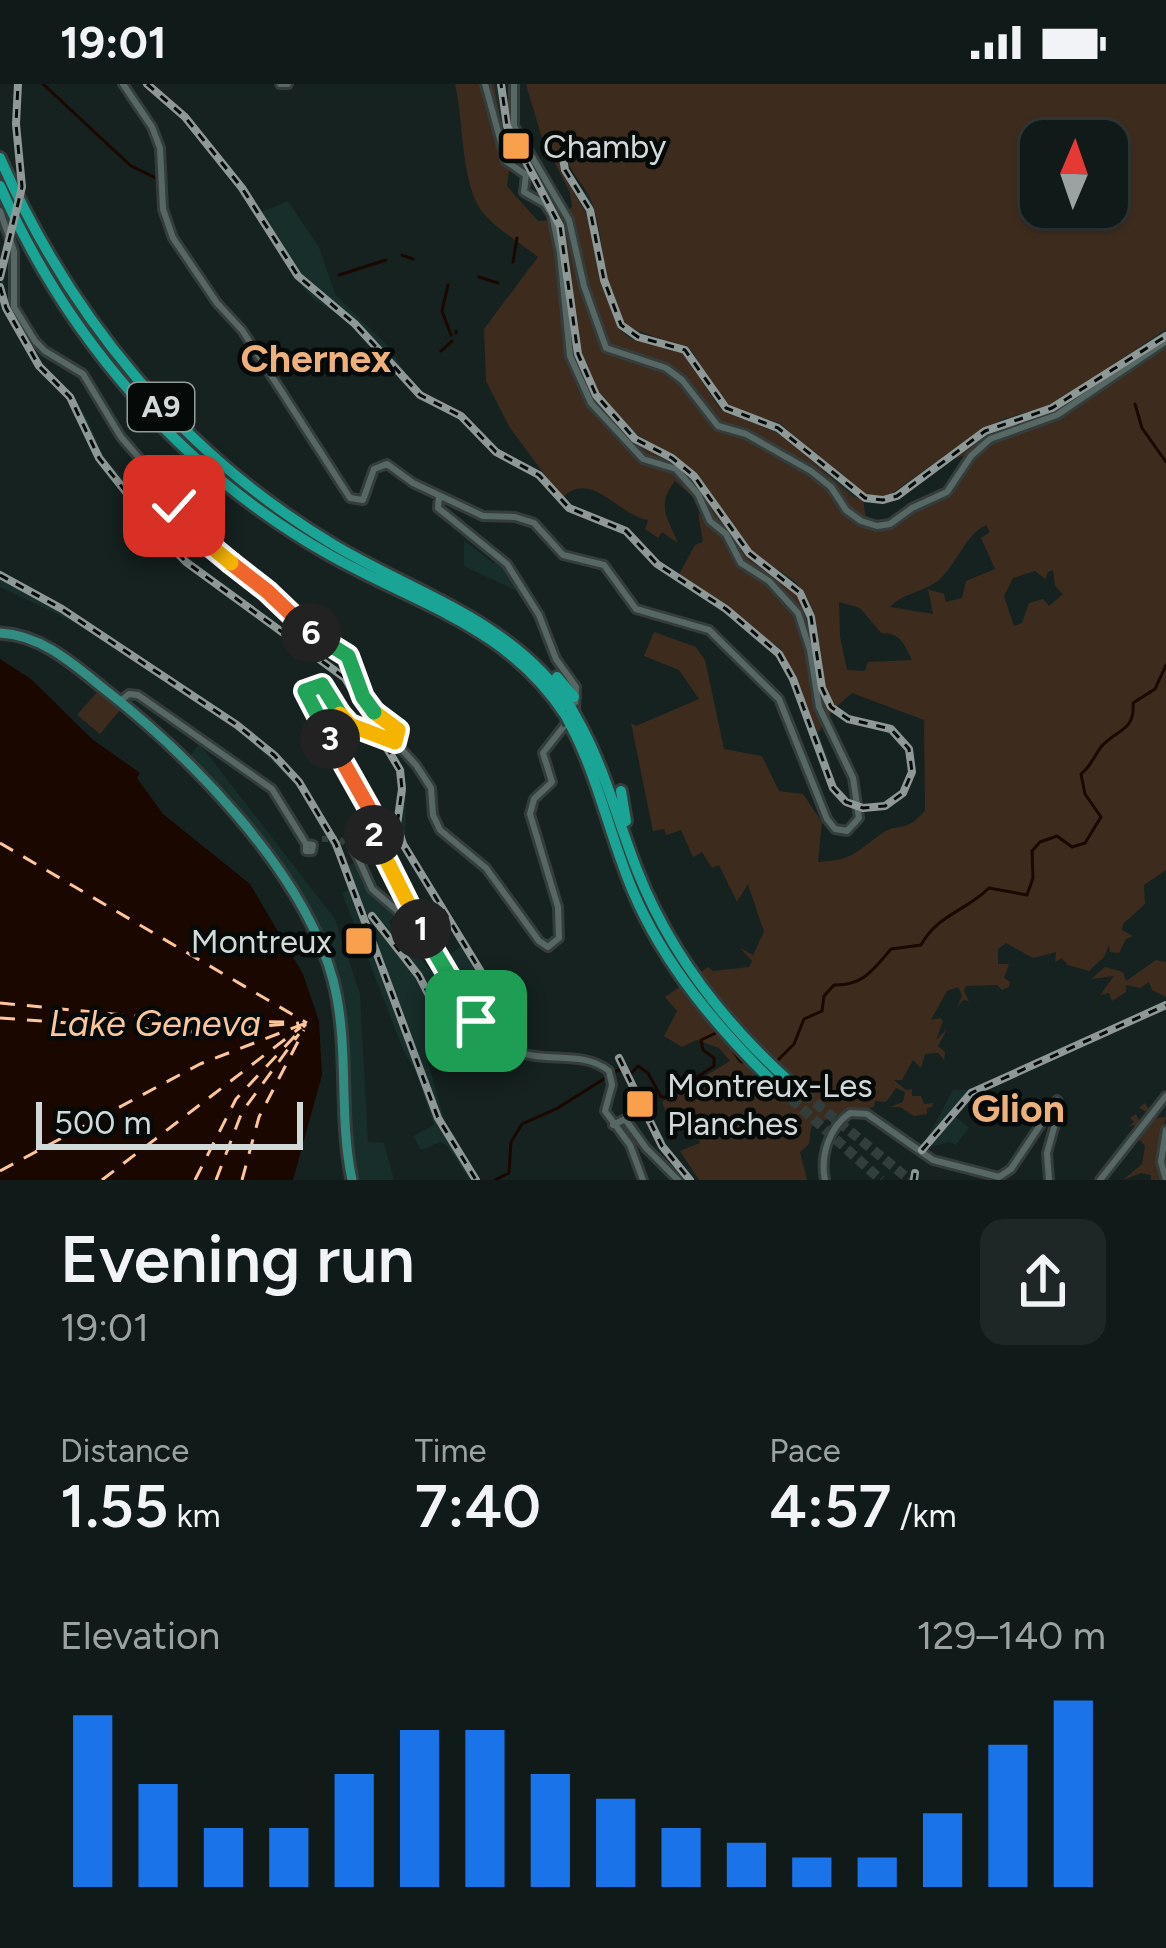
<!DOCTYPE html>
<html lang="en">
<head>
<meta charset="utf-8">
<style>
  :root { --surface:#101a18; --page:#1e2725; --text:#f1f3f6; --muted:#9ca1a2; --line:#303837; --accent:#1a73e8 }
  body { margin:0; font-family:Figtree,sans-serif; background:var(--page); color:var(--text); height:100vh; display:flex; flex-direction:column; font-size:45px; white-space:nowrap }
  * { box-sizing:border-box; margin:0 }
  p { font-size:39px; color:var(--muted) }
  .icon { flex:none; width:66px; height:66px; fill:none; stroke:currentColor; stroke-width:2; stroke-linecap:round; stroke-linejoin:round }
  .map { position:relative; height:1096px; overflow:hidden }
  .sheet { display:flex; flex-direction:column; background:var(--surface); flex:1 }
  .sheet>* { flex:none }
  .needle { width:78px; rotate:2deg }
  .buttons { position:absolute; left:1020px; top:36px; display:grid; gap:24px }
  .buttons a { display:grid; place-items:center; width:108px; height:108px; border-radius:24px; background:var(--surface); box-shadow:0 3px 9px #0004,0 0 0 3px var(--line); font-size:60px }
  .scale { position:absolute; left:36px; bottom:30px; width:267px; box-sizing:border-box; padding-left:12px; border:6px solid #d2dad9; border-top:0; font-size:33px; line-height:42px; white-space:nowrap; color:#d2dad9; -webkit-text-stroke:9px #050a09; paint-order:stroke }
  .pin { position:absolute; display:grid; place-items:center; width:102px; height:102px; color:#fff; margin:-51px; border-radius:24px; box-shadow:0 6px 18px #0006 }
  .km { position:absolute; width:60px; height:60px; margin:-30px; border-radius:50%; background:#222; color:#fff; font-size:33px; line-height:60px; text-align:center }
  .round { display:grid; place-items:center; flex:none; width:126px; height:126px; border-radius:24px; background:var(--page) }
  .head { display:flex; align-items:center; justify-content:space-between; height:204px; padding:0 60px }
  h1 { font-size:66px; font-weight:600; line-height:90px }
  .metrics { display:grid; grid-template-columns:repeat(3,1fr); gap:18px; height:204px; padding:12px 60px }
  .metrics div { display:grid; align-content:center }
  .metrics b { font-size:60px; font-weight:600 }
  .metrics small { font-size:33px; font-weight:400 }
  .metrics p { font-size:33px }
  .chart { height:336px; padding:24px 60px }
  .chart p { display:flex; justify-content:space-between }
  .chart svg { width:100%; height:216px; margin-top:12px; stroke:var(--accent); stroke-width:6 }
  .status { display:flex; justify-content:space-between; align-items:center; height:84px; padding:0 60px; background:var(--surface); direction:ltr }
  .status svg { height:33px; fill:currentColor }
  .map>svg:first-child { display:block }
</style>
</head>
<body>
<div class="status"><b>19:01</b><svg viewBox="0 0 49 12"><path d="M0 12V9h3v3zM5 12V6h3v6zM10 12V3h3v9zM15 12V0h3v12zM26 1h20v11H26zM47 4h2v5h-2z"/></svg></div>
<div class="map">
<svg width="1166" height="1096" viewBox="0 0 1166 1096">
  <rect width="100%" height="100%" fill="#152220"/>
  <path fill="#182e2b" d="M145,0L188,33L261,128L288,117L319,163L335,210L390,264L415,305L462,328L498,366L543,389L572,422L627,445L660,480L727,523L781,565L831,680L827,683L837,707L861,723L891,718L905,704L910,684L908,669L897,654L873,642L842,636L828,625L819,605L809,538L744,469L692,392L670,375L638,360L601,322L585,298L565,218L564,168L556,136L535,91L539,93L564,149L570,212L592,301L600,314L657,365L668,368L696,391L751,467L786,490L805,510L815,540L832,620L848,632L889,640L908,656L915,683L911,700L902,712L895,719L873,727L855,725L838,714L831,702L795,603L773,566L724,526L661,485L625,447L563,421L539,392L494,369L464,337L422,315L354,240L316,217L305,206L240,105L186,36Z
    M494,0H503L510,38L534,81L529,87L510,79L501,54L504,52Z
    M559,67L565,68L570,89L592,117L605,186L621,235L646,252L692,267L716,307L739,329L780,339L866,411L887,413L976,349L1003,335L1055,320L1166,245V254L1045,331L991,347L900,413L882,418L863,416L852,412L761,339L740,335L720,325L684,269L669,261L631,255L618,244L599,193L589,134L563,90Z
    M7,155L3,210L9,228L40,281L70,310L86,333L104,372L140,416L147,432L176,466L195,482L198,479L204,491L310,569L341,587L363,626L399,673L406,701L405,758L485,890L482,893L519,930L503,954L474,929L444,873L464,861L401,760L394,736L401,697L380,650L332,583L299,565L174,471L100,377L67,311L46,292L3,222L0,176Z
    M464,456L493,479H502L523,510L464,482Z
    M0,488L51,515L251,649L305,703L346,781L358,779L369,806L397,830L389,838L406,858L418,850L433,866L420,874L433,889L450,949L461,956L456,958L446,948L426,951L428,978L445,1038L457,1055L454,1058L480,1096H470L447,1062L441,1058L421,1066L413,1052L434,1041L415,986L405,970L342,809L348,806L339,777L301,706L248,654L78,540L0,503Z
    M199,659L335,835L360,910L368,1058L384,1059L394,1096H354L335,894L302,824L189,674Z
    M1166,919V923L972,1011L953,1030L969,1044L956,1061L950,1058L921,1065L953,1006H972Z"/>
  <path fill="#3d2c1e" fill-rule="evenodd" d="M455,0H494L504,52L501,54L510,79L507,102L538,137L556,136C574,188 560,246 585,298C596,321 623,353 646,365C657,370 669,373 679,381C708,403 721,441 744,469C757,486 781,490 794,508C821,542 803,598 832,628L818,649L781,565L678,492L695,461L703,458L698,429L708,433L701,413L692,412L675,397C656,422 667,432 678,459L662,448L658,454L645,445L648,436C619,432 591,384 562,414L510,344L486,297L484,245L538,173C521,159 499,147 485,131C460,104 464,35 455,0Z
    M526,0H1166V245L1055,320L1003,335L976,349L887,413L866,411L850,402L780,339L732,324L716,307L692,267L626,242C601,208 606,158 592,119C585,99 569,90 565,68H559L563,90L589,134L599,193L618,244L631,255L669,261L684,269L720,325L784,352L852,412L863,416L866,435L888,440L948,409L957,400L969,370L944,378L991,347L1045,331L1166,254V786L1144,801L1145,820L1123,840L1122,846L1133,852L1126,855L1119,869L1110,868L1109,861L1104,873L1089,887L1068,881L1062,874L1055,878L1056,868L1033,874L1006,859L998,865V880H1009L1004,894L1010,898L1009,903L1002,906L997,901L966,902L964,907L969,917L963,916L957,924L962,912L958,903L947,907L931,936L940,934L943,937L936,956L947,945L938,962L945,968L944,976L938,969L925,970L921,984L913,976L902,996H894L906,1006L912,1005V1012H921L924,1020L933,1019L932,1023L927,1024V1030L914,1032L900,1023H890L903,1018L905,1008L896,1004L886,1018L875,1017L874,1023L835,1032L836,1042L831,1044L832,1033L811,1043L809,1060L800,1068L807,1096H699L680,1067L700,1059L692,1041L678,1042L668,1033L662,1018L730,977L719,964L697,956L682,963L664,952L677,927L665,913L688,897V892L692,894L708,883L713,887L749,883L752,877L740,864L753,871L764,848L748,800L737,818L719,781L712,784L702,768L693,773L681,746L666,751L664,745L653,747L631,639L636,642L699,615L679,586L644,572L654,548L696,563L705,576L724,665L762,672L779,707L803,710L822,738L818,778C853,776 854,769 881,750C900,737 903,751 925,727L924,636L852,609L836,623C810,592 826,543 804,509C792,489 770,484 753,469C741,458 727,441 718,426C711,415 709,404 699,395C666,360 620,352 595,306C567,253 577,191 560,135L572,123L570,109L541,51ZM1041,57H1107V123H1041ZM986,441L990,448L981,454L995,485L966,497L962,514L946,518L944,510L928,505L933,530L890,523C902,509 926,508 941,494C957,479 967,449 986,441ZM1053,486L1055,502L1063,510L1049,522L1043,515L1029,519L1022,539L1014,542L1004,512L1013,494L1035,487L1045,495L1048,488ZM839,518L860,524L881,549C901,549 904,560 912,576L868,578L865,587L847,586L840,553Z
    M98,607L120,626L100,650L77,631Z
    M1156,876L1166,878V913L1152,906L1149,898L1140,904L1126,901V908L1112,917L1109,909L1100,911L1114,892L1091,895L1105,883L1123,888L1126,897Z
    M1166,1017L1157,1034L1166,1033L1158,1068L1163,1096H1151V1091L1141,1089L1123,1096L1142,1080L1145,1062L1139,1055L1145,1044L1137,1040L1128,1043L1134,1038L1130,1034L1136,1030L1139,1036L1148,1033V1029L1139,1024L1145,1019L1154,1033Z"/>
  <path fill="#1a0800" d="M0,575L31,595L92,655L140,689L137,694L163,730L250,800L303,890L319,937L322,991L293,1096H0Z"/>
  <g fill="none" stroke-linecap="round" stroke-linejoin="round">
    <path stroke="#1a0800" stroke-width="3" d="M43,0L131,82L158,95
      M402,171L413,175
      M513,178L517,154
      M339,191L386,176
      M479,193L498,199
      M448,201L442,227L451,251
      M456,249V247
      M441,267L452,257
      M1135,320L1142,344L1166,378
      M728,959L740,977L750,980
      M776,978L794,960L804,935L822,927L824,912L834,901C863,902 874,885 891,865L921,861C937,831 966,827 989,804L1027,811L1033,794L1032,767L1040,758L1057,752L1072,763L1085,759L1101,733L1085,710L1081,690C1094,680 1096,665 1106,658C1121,645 1135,644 1133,619L1155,605L1166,581
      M495,1096L509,1089L511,1058L522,1040L558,1024L618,986L623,987L626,995L638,982L648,989L661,1013H667L714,982V974L703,966L701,956L718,948"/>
    <path stroke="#fcc69a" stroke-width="3" stroke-dasharray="15 12" stroke-linecap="butt" d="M0,759L307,939
      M0,919L186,937L287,938
      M0,934L190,948L299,939
      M0,1087L200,980L306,939
      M102,1096L301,943
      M195,1096L236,1015L306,940
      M216,1096L242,1028L299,950
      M242,1096L259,1033L304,946"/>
    <path stroke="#313e3c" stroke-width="6" stroke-dasharray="6 3" stroke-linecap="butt" d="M322,755H339L354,765"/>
    <path stroke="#313e3c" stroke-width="10" stroke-dasharray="10 5" stroke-linecap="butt" d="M792,1000L910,1096
      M780,1005L881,1096"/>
    <defs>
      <path id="tertiary" d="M123,0L152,43L160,64L163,125L173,154L217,219L242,246L350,414L363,416L374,385L387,380L413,399L483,432L515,433L534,439L563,471L604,481L636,525L709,546L779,615L827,735L835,745L847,747L859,734L853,694L819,623L810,566L798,529L769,497L741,479L726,450L710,437L698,410L676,385L643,375L591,319L570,272L560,169L552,131L545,120L524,108L526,91
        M280,0H288
        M485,0L506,77L526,91
        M514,0V42L569,136L584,202L606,264L666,284L682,296L718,342L746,350L811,387L831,403L846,426L861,437L877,442L890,440L912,424L947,408L971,372L990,355L1057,331L1166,257
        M0,127L14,167V223L35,257L45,267L83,290L121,353L154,391L191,445L277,515L302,543L348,572L368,622L397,646L395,658
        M439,413L438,424L507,480L539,531L556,575L576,603L575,625
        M120,617L129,610L138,611L272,705L306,760L313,761L312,767H306V760
        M354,765L372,805L408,836L415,837C446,880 466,948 518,968C547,979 583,966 609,987L612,1001L605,1027L630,1061L643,1096
        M415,837V831L378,764L370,726L305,607L316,601L323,602L347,638L395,658L416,681L431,704L433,731L440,746L486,784L539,857L548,863L559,854L558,823L530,730L534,715L552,698L543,669L568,637
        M613,1041L625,1035L646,1064L678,1096
        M825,1096C820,1072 829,1043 850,1029L867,1030L933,1076L999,1093L1011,1085L1057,1016L1060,1022L1047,1069L1049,1096
        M1100,1096L1166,1012
        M1166,1096L1161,1078L1166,1046"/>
      <path id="primary" d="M0,549C41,551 72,579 103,604C189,671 304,787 333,896C350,961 338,1030 352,1096"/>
      <path id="motorway" d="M0,74C71,235 182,370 334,461C420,512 513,537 571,624
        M0,102C68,256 182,387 328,470C417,521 507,541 566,632
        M557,593L574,613
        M576,633C604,681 617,735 637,786C670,870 726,941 792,1000
        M570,640C598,692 609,750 632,805C664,882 720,947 780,1005
        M621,707L626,737"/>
    </defs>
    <use href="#tertiary" stroke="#343d3c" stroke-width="12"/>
    <use href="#primary" stroke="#343d3c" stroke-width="15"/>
    <use href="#motorway" stroke="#343d3c" stroke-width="16"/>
    <use href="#tertiary" stroke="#576764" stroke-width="6"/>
    <use href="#primary" stroke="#328c81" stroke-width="9"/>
    <use href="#motorway" stroke="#19a495" stroke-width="10"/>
    <defs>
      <path id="rail" d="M147,0L185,33L242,104L298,192L355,240L420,311L461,332L496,368L539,391L569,424L626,447L657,480L726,525L779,570L793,595L833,704L846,718L863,724L885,722L903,709L912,688L909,665L891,645L848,635L831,623L822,604L811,533L800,509L749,469L694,392L672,374L635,355L596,311L578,270L560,142L507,42L501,0
        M562,68L565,86L590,126L604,196L621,241L638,253L685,266L726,324L778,344L865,414L883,416L897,412L985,347L1052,324L1166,252
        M0,193L22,103L16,40L18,0
        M0,203L6,224L39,282L70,313L99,374L160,451L186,478L345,594L400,686L402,705L397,741L403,760L483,891
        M0,491L62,525L237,641L274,671L299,698L336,760L438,1034L476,1096
        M372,832L419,892L447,947L461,957
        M619,974L662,1062L690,1096
        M922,1066L971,1009L1166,921
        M914,1096L915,1089"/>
    </defs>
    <use href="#rail" stroke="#8e9896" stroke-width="8"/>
    <use href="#rail" stroke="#050a09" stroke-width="3" stroke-dasharray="9" stroke-linecap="butt"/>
    <defs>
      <path id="motorway-bridge" d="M571,624L576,633
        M566,632L570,640"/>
    </defs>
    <use href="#motorway-bridge" stroke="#343d3c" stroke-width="16" stroke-linecap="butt"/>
    <use href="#motorway-bridge" stroke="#19a495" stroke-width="10"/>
  </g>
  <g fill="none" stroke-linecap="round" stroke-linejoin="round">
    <defs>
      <path id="split-1" d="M421,845L476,937"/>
      <path id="split-2" d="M374,751L421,845"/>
      <path id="split-3" d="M330,655L370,726L374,751"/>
      <path id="split-4" d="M330,655L305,607L322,601L340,630"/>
      <path id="split-5" d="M340,630L350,641L395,658L398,646L374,628"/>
      <path id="split-6" d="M311,549L348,572L363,613L374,628"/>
      <path id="split-7" d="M231,479L267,507L311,549"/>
      <path id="split-8" d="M174,422L190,445L231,479"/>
    </defs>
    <use href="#split-1" stroke="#fff" stroke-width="24"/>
    <use href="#split-2" stroke="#fff" stroke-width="24"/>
    <use href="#split-3" stroke="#fff" stroke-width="24"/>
    <use href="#split-4" stroke="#fff" stroke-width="24"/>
    <use href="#split-5" stroke="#fff" stroke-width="24"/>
    <use href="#split-6" stroke="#fff" stroke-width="24"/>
    <use href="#split-7" stroke="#fff" stroke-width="24"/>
    <use href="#split-8" stroke="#fff" stroke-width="24"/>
    <use href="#split-1" stroke="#22a559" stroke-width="15"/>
    <use href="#split-2" stroke="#f5b400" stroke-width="15"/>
    <use href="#split-3" stroke="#f0652b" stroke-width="15"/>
    <use href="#split-4" stroke="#22a559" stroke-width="15"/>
    <use href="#split-5" stroke="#f5b400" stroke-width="15"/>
    <use href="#split-6" stroke="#22a559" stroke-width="15"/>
    <use href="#split-7" stroke="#f0652b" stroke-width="15"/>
    <use href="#split-8" stroke="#f5b400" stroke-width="15"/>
  </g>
  <g fill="#f9a04d" stroke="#050a09" stroke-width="4.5">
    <rect x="501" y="47" width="30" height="30" rx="6"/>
    <rect x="344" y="842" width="30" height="30" rx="6"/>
    <rect x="625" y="1005" width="30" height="30" rx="6"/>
  </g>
  <g text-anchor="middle" stroke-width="9" stroke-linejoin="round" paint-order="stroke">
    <rect fill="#050a09" stroke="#949c9b" stroke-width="3" x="128" y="299" width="66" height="48" rx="9"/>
    <g font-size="30" font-weight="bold" fill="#d2dad9">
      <text x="161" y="333">A9</text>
    </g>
    <g font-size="33" fill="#d2dad9" stroke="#050a09" text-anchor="start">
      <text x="543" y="74">Chamby</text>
      <text x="332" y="869" text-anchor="end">Montreux</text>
      <text x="667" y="1013">Montreux-Les<tspan x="667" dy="38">Planches</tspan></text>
    </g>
    <g font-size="36" font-style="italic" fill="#fcc69a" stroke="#050a09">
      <text x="155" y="952">Lake Geneva</text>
    </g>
    <g font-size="39" font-weight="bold" fill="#efb17c" stroke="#050a09">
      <text x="316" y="288">Chernex</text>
      <text x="1018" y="1038">Glion</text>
    </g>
  </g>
</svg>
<div class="buttons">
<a><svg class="needle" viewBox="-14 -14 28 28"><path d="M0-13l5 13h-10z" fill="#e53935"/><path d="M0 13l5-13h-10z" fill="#9ca1a2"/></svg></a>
</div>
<div class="scale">500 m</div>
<div class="pin" style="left:476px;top:937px;background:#1e9e55"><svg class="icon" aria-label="arrive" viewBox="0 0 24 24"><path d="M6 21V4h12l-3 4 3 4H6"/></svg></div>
<div class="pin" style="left:174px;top:422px;background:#d93025"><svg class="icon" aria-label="check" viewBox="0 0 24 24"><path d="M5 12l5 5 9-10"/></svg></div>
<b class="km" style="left:421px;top:845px">1</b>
<b class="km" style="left:374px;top:751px">2</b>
<b class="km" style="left:330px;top:655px">3</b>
<b class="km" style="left:311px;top:549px">6</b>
</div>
<section class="sheet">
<div class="head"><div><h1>Evening run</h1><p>19:01</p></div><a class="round"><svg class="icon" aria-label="share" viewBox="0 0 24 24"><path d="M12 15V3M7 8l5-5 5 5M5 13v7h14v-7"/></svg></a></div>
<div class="metrics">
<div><p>Distance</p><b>1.55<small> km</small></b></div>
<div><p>Time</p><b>7:40</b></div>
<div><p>Pace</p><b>4:57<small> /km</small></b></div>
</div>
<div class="chart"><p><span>Elevation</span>129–140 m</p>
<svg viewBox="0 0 160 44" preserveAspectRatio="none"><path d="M5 44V9M15 44V23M25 44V32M35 44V32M45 44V21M55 44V12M65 44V12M75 44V21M85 44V26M95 44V32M105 44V35M115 44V38M125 44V38M135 44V29M145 44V15M155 44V6"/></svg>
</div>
</section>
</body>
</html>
